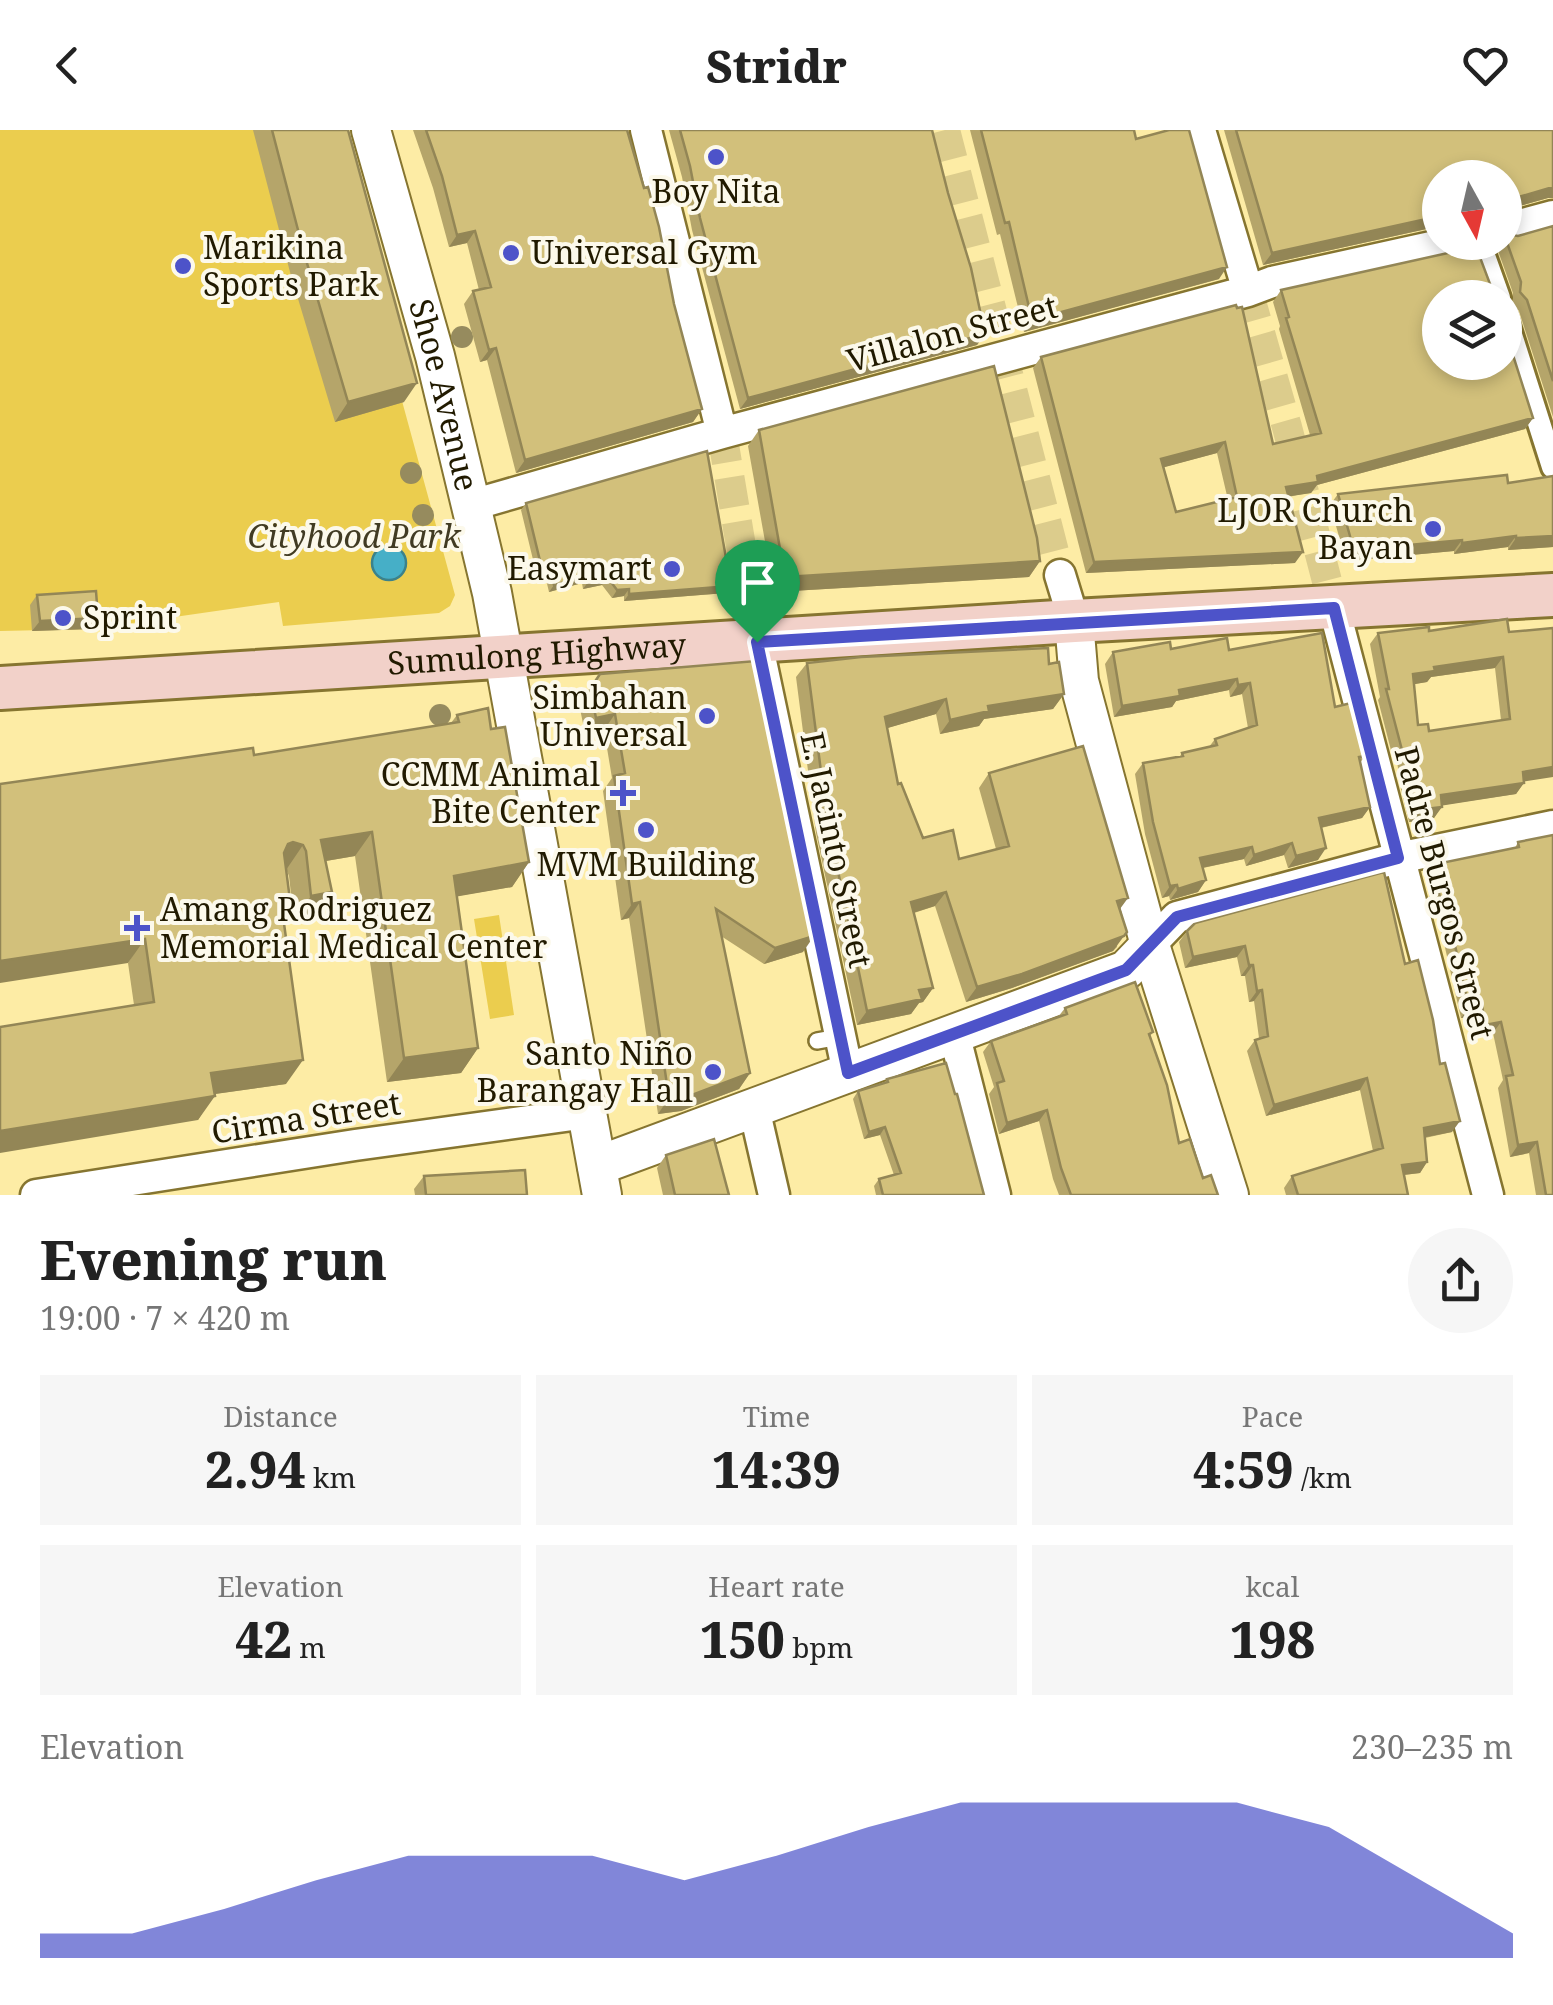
<!DOCTYPE html>
<html lang="en">
<head>
<meta charset="utf-8">
<style>
  :root { --surface:#fff; --page:#f6f6f6; --text:#222; --muted:#767676; --accent:#4d53c9 }
  body { margin:0; font-family:"Noto Serif",serif; background:var(--page); color:var(--text); height:100vh; display:flex; flex-direction:column; font-size:38px; white-space:nowrap }
  * { box-sizing:border-box; margin:0 }
  p { font-size:32px; color:var(--muted) }
  .icon { flex:none; width:55px; height:55px; fill:none; stroke:currentColor; stroke-width:2; stroke-linecap:round; stroke-linejoin:round }
  .map { position:relative; height:1065px; overflow:hidden }
  .side { display:flex; flex-direction:column; background:var(--surface); flex:1 }
  .side>* { flex:none }
  .needle { width:65px; rotate:172deg }
  .buttons { position:absolute; left:1422px; top:30px; display:grid; gap:20px }
  .buttons a { display:grid; place-items:center; width:100px; height:100px; border-radius:50%; background:var(--surface); box-shadow:0 5px 15px #0003; font-size:50px }
  .pin { position:absolute; display:grid; place-items:center; width:85px; height:85px; color:#fff; margin:-102px -42px; border-radius:50% 50% 50% 0; rotate:-45deg; box-shadow:0 0 10px #0007 }
  .pin .icon { rotate:45deg }
  .round { display:grid; place-items:center; flex:none; width:105px; height:105px; border-radius:52px; background:var(--page) }
  .overview { display:flex; align-items:center; justify-content:space-between; height:170px; padding:0 40px }
  h1 { font-size:55px; font-weight:800; line-height:75px }
  .figures { display:grid; grid-template-columns:repeat(3,1fr); gap:15px; height:170px; padding:10px 40px }
  .figures div { display:grid; align-content:center; border-radius:0px; background:var(--page); text-align:center }
  .figures b { font-size:50px; font-weight:800 }
  .figures small { font-size:28px; font-weight:400 }
  .figures p { font-size:28px }
  .chart { height:280px; padding:20px 40px }
  .chart p { display:flex; justify-content:space-between }
  .chart svg { width:100%; height:180px; margin-top:10px; fill:var(--accent); opacity:.7 }
  header { display:flex; justify-content:space-between; align-items:center; height:130px; padding:0 40px; background:var(--surface); font-size:45px; font-weight:800 }
  .map>svg:first-child { display:block }
</style>
</head>
<body>
<header><svg class="icon" aria-label="back" viewBox="0 0 24 24"><path d="M15 5l-7 7 7 7"/></svg>Stridr<svg class="icon" aria-label="heart" viewBox="0 0 24 24"><path d="M12 20l-8-8c-3-5 5-10 8-4 3-6 11-1 8 4z"/></svg></header>
<div class="map">
<svg width="1553" height="1065" viewBox="0 0 1553 1065">
  <rect width="100%" height="100%" fill="#fdeca5"/>
  <path fill="#ebcd4e" d="M0,0H328L455,465L450,476L439,483L283,496L279,472L91,499L0,501Z
    M499,785L514,885L490,889L474,789Z"/>
  <path fill="#46afc7" stroke="#3b828b" stroke-width="2.5" d="M372 433a17 17 0 1 1 34 0a17 17 0 1 1-34 0Z"/>
  <g fill="none" stroke-linecap="round" stroke-linejoin="round">
    <path stroke="#dccc8c" stroke-width="30" stroke-dasharray="30 15" stroke-linecap="butt" d="M945,0L1060,445
      M1248,161L1287,297L1334,478
      M722,303L757,512"/>
    <defs>
      <path id="service" d="M817,911L839,907"/>
      <path id="pedestrian" d="M1479,112L1499,168
        M1505,186L1553,337"/>
      <path id="minor" d="M646,0L722,303
        M1200,0L1248,161
        M1505,99L1553,86
        M472,375L722,303L1248,161L1272,152L1454,112
        M1060,445L1074,491
        M1334,478L1488,1065
        M757,512L848,943
        M1150,815L1177,787L1398,728L1553,696
        M954,903L995,1065
        M754,978L774,1065
        M36,1065L355,1015L587,983"/>
      <g id="tertiary">
        <path id="s1" d="M371,0L435,226L492,463L602,1065"/>
        <path d="M1074,491L1079,551L1150,815L1229,1065"/>
        <path d="M597,1036L1126,840L1150,815"/>
      </g>
      <g id="secondary">
        <path id="s2" d="M0,558L1074,491L1553,465"/>
      </g>
    </defs>
    <use href="#service" stroke="#867530" stroke-width="20"/>
    <use href="#pedestrian" stroke="#867530" stroke-width="28"/>
    <use href="#minor" stroke="#867530" stroke-width="35"/>
    <use href="#tertiary" stroke="#867530" stroke-width="42"/>
    <use href="#secondary" stroke="#867530" stroke-width="48"/>
    <use href="#service" stroke="#fff" stroke-width="15"/>
    <use href="#pedestrian" stroke="#fff" stroke-width="22"/>
    <use href="#minor" stroke="#fff" stroke-width="30"/>
    <use href="#tertiary" stroke="#fff" stroke-width="38"/>
    <use href="#secondary" stroke="#f2d1c9" stroke-width="42"/>
  </g>
  <g fill="#968b5e">
    <circle cx="462" cy="207" r="11"/>
    <circle cx="411" cy="343" r="11"/>
    <circle cx="423" cy="385" r="11"/>
    <circle cx="440" cy="585" r="11"/>
  </g>
  <path fill="#b5a56a" fill-rule="evenodd" d="M253,0H348L404,272L335,292L290,142Z
    M413,0H627L702,279L693,292L516,343L487,230L480,232L464,174L473,161L479,160L467,113L449,117L433,58Z
    M669,0H932L985,204L977,215L740,279L692,100L682,47Z
    M970,0H1134L1136,9L1219,149L1024,202L1000,104L997,105Z
    M1224,0H1553L1548,68L1505,80V48H1440V96L1263,135Z
    M1553,96V287L1519,181L1513,173V163L1496,115L1498,112H1505V104L1518,106Z
    M1281,160L1440,168L1533,288L1525,299L1317,355L1311,363L1289,366L1295,433L1086,443L1033,238L1041,227L1273,314L1310,305L1279,199L1280,196L1273,172ZM1217,323L1228,370L1176,382L1164,337Z
    M759,300L1040,431L1029,447L774,462L748,316Z
    M1508,353L1553,417L1508,420V417L1454,424V421L1346,431L1330,375L1338,364Z
    M526,373L726,463L624,471V466L612,468L602,455L583,459L582,453L549,462L544,441L536,442L521,380Z
    M37,465L91,499L32,501L30,475Z
    M1507,489L1524,652L1516,664L1442,675L1434,688L1409,692L1401,659L1397,631L1394,632L1378,570L1380,567L1370,514L1378,503L1429,501ZM1495,538L1501,590L1429,601L1418,595L1414,554L1427,552L1431,547Z
    M1171,519L1229,520L1335,577L1365,626L1360,633L1370,677L1362,688L1321,698L1318,730L1288,738L1284,725L1246,736L1244,729L1203,738L1206,750L1198,762L1170,770L1169,766L1162,768L1145,704L1135,644L1143,633L1180,626L1182,623L1209,617L1215,609L1248,598L1242,564L1230,567L1229,560L1176,571L1172,577L1114,587L1105,534L1113,522Z
    M807,533L1049,534L1064,564L1053,579L984,589L979,596L940,604L936,584L887,598L898,654L923,708L959,729L996,719L979,658L989,643L1120,779L1117,817L1113,821L1012,858L966,872L935,776L914,783L933,858L923,872L919,873L911,884L857,895L816,703L796,547Z
    M600,544L803,822L764,834L721,806L750,943L739,959L681,981L658,984L629,788L621,790L603,661L612,648L604,600L585,603L579,574Z
    M457,585L491,599L529,732L512,757L457,766L478,918L461,943L387,952L355,726L326,731L332,762L315,787L294,791L289,746L286,739L290,770L282,781L286,954L214,964L198,990L134,875L128,833L254,625L451,593Z
    M1518,712L1553,1065H1536L1529,1023L1510,1027L1498,958L1503,950L1493,903L1477,906L1474,886L1461,888L1436,778L1432,779L1429,765L1438,743L1446,732L1515,718Z
    M1187,801L1405,834L1440,934L1452,1002L1425,1008L1427,1032L1420,1043L1404,1045L1408,1065H1286L1284,1058L1292,1046L1373,1021L1360,960L1266,986L1247,921L1255,910L1259,908L1254,871L1249,872L1245,846H1241L1237,827L1185,838L1179,812Z
    M1065,878L1153,902L1150,906L1179,1013L1203,1048L1218,1065H1059L1053,1049L1039,991L999,1004L989,964L994,957L983,922L991,911L1058,887Z
    M887,949L982,1062L984,1065H876L874,1056L879,1049L894,1045L880,1005L864,1009L853,969L858,961L884,954Z
    M666,1025L729,1065H663L657,1038Z
    M424,1046L527,1065H415L414,1059Z"/>
  <path fill="#938656" d="M1553,57V68H1548L1505,80V71L1508,69Z
    M1440,86V96L1263,135L1272,123Z
    M475,101L467,113L449,117L457,105Z
    M1227,137L1219,149L1024,202L1032,190Z
    M985,204L977,215L740,279L748,268Z
    M496,218L487,230L480,232L489,220Z
    M417,253L404,272L335,292L348,272Z
    M702,279L693,292L516,343L525,330Z
    M1533,288L1525,299L1317,355L1311,363L1279,368L1286,357L1317,346Z
    M1225,312L1217,323L1154,340L1161,329Z
    M1516,406L1508,417L1454,424L1462,413Z
    M1553,406V417L1508,420L1516,408Z
    M1462,410L1454,421L1346,431L1354,420Z
    M1303,422L1295,433L1086,443L1094,432Z
    M1040,431L1029,447L774,462L785,447Z
    M549,434L544,441L536,442L541,435Z
    M587,446L582,453L549,462L554,455Z
    M608,448L602,455L583,459L588,452Z
    M731,456L726,463L624,471L629,464Z
    M629,459L624,466L612,468L617,460Z
    M98,488L91,499L32,501L40,491Z
    M1503,527L1495,538L1431,547L1427,552L1404,556L1413,544L1434,537Z
    M1237,549L1229,560L1176,571L1172,577L1114,587L1122,576L1179,560Z
    M1250,553L1242,564L1230,567L1238,555Z
    M1064,564L1053,579L984,589L979,596L940,604L950,590L988,576Z
    M946,569L936,584L874,602L885,587Z
    M615,584L604,600L585,603L596,588Z
    M1402,620H1406L1397,631L1394,632Z
    M1553,637V647L1515,653L1523,642Z
    M1524,653L1516,664L1433,677L1441,665Z
    M1370,677L1362,688L1311,700L1319,688Z
    M1442,677L1434,688L1409,692L1417,680Z
    M372,702L355,726L308,734L321,710Z
    M293,712L303,715L286,740L276,736L288,714Z
    M1292,713L1284,725L1246,736L1254,725Z
    M1252,717L1244,729L1192,740L1200,728Z
    M1326,718L1318,730L1288,738L1296,726Z
    M529,732L512,757L437,770L454,746Z
    M1206,750L1198,762L1170,770L1178,759Z
    M1177,755L1169,766L1162,768L1170,756Z
    M332,762L315,787L294,791L311,766Z
    M946,762L935,776L900,787L911,772Z
    M1128,768L1117,783V771Z
    M640,772L629,788L621,790L632,774Z
    M1127,802L1113,821L1012,858L966,872L977,857Z
    M814,806L803,822L764,834L775,818Z
    M145,809L128,833L0,853V831Z
    M1245,816L1237,827L1185,838L1193,827Z
    M1249,835H1253L1245,846H1241Z
    M933,858L923,872L919,873L911,884L857,895L867,881L919,860Z
    M1262,860L1254,871L1249,872L1257,861Z
    M1482,875L1474,886L1461,888L1469,877Z
    M1501,892L1493,903L1477,906L1485,895Z
    M478,918L461,943L387,952L404,928Z
    M303,930L286,954L194,967L211,943Z
    M750,943L739,959L681,981L658,984L669,968Z
    M1367,948L1360,960L1266,986L1274,975Z
    M215,966L198,990L0,1023V1001Z
    M1047,980L1039,991L999,1004L1007,993Z
    M1460,991L1452,1002L1416,1009L1424,998Z
    M885,997L880,1005L864,1009L869,1002Z
    M1537,1012L1529,1023L1510,1027L1518,1015Z
    M1427,1032L1420,1043L1394,1046L1402,1035Z"/>
  <path fill="#d2c07b" stroke="#938656" stroke-width="2.5" fill-rule="evenodd" d="M272,0H348L417,253L348,272L304,123Z
    M426,0H627L644,58L648,57L659,97L674,174L702,279L525,330L496,218L489,220L473,161L491,157L475,101L457,105L442,46Z
    M680,0H932L948,63L971,138L985,204L748,268L700,88L690,36Z
    M981,0H1134L1136,9L1169,0H1189L1227,137L1032,190L1009,92L1005,93Z
    M1236,0H1553V57L1505,71V48H1440V86L1272,123Z
    M1553,96V251L1527,170L1520,162L1521,152L1505,107V104L1518,106Z
    M1475,114L1493,162L1497,168H1440V232H1505V200L1533,288L1317,346L1318,352L1286,357L1303,422L1094,432L1041,227L1236,175L1237,178L1242,177L1273,314L1321,303L1286,188L1289,187L1281,160L1466,119ZM1225,312L1237,367L1176,382L1161,329Z
    M994,236L1037,408L1040,431L785,447L759,300Z
    M707,321L731,456L629,464V459L617,460L608,448L588,452L587,446L554,455L549,434L541,435L526,373Z
    M1507,345L1508,353L1553,346V406L1516,408V406L1462,413V410L1354,420L1338,364Z
    M96,461L98,488L40,491L37,465Z
    M1507,489L1509,502L1553,498V637L1523,642L1524,653L1441,665L1442,677L1417,680L1409,648L1406,620H1402L1386,559H1389L1378,503L1429,497V501ZM1503,527L1510,589L1429,601L1428,594L1418,595L1413,544L1435,541L1434,537Z
    M1322,503L1335,577L1351,573L1365,626L1359,627L1370,677L1319,688L1326,718L1296,726L1292,713L1254,725L1252,717L1200,728L1206,750L1178,759L1177,755L1170,756L1153,692L1143,633L1183,626L1182,623L1217,615L1215,609L1257,595L1250,553L1238,555L1237,549L1179,560L1180,566L1122,576L1113,522L1170,512L1171,519L1227,508L1229,520Z
    M1048,518L1049,534L1059,532L1064,564L988,576L989,581L950,590L946,569L885,587L898,654L901,653L923,708L953,700L959,729L1009,716L989,643L1083,616L1128,768L1117,771L1127,802L1124,806L1022,844L977,857L946,762L911,772L933,858L919,860L922,869L867,881L827,688L807,533L861,527Z
    M756,531L814,806L775,818L716,779L750,943L692,965L669,968L640,772L632,774L614,646L625,643L615,584L596,588L590,559L600,544Z
    M488,578L491,599L505,597L529,732L454,746L478,918L404,928L372,702L321,710L332,762L311,766L306,721L303,715L293,712L288,714L284,723L290,770L281,772L303,930L211,943L215,966L0,1001V897L154,872L145,809L0,831V654L253,618L254,625L459,592L457,585Z
    M1553,705V1065H1546L1537,1012L1518,1015L1506,946L1513,945L1501,892L1485,895L1482,875L1469,877L1444,767L1440,768L1437,753L1446,732L1519,717L1518,712Z
    M1384,742L1405,834L1418,830L1433,890L1440,934L1445,933L1460,991L1424,998L1427,1032L1402,1035L1408,1065H1298L1292,1046L1383,1018L1367,948L1274,975L1255,910L1268,906L1262,860L1257,861L1253,835H1249L1245,816L1193,827L1187,801L1195,793Z
    M1135,852L1153,902L1149,904L1167,955L1179,1013L1190,1009L1203,1048L1211,1045L1218,1065H1071L1061,1038L1047,980L1007,993L997,953L1004,951L991,911L1067,884L1065,878Z
    M946,933L955,964H957L984,1065H883L879,1049L901,1043L885,997L869,1002L858,961L888,952L887,949Z
    M714,1009L729,1065H675L666,1025Z
    M525,1040L527,1065H426L424,1046Z"/>
  <g fill="none" stroke-linecap="round" stroke-linejoin="round">
    <defs>
      <path id="route" d="M1334,478L1398,728L1177,787L1126,840L848,943L757,512Z"/>
    </defs>
    <use href="#route" stroke="#fff" stroke-width="20"/>
    <use href="#route" stroke="#4d53c9" stroke-width="12"/>
  </g>
  <g fill="#4d53c9" stroke="#fcf9eb" stroke-width="4">
    <circle cx="716" cy="27" r="10"/>
    <circle cx="511" cy="123" r="10"/>
    <circle cx="183" cy="136" r="10"/>
    <circle cx="1433" cy="399" r="10"/>
    <circle cx="672" cy="439" r="10"/>
    <circle cx="63" cy="488" r="10"/>
    <circle cx="707" cy="586" r="10"/>
    <path d="M618 648h10v10h10v10h-10v10h-10v-10h-10v-10h10z"/>
    <circle cx="646" cy="700" r="10"/>
    <path d="M132 783h10v10h10v10h-10v10h-10v-10h-10v-10h10z"/>
    <circle cx="713" cy="942" r="10"/>
  </g>
  <g text-anchor="middle" stroke-width="8" stroke-linejoin="round" paint-order="stroke">
    <g font-size="32" fill="#211a00" stroke="#fcf9eb" text-anchor="end">
      <text x="716" y="73" text-anchor="middle">Boy Nita</text>
      <text x="203" y="129" text-anchor="start">Marikina<tspan x="203" dy="37">Sports Park</tspan></text>
      <text x="531" y="134" text-anchor="start">Universal Gym</text>
      <text x="1413" y="392">LJOR Church<tspan x="1413" dy="37">Bayan</tspan></text>
      <text x="652" y="450">Easymart</text>
      <text x="83" y="499" text-anchor="start">Sprint</text>
      <text x="687" y="579">Simbahan<tspan x="687" dy="37">Universal</tspan></text>
      <text x="600" y="656">CCMM Animal<tspan x="600" dy="37">Bite Center</tspan></text>
      <text x="646" y="746" text-anchor="middle">MVM Building</text>
      <text x="160" y="791" text-anchor="start">Amang Rodriguez<tspan x="160" dy="37">Memorial Medical Center</tspan></text>
      <text x="693" y="935">Santo Niño<tspan x="693" dy="37">Barangay Hall</tspan></text>
    </g>
    <g font-size="32" fill="#211a00" stroke="#fcf9eb">
      <text transform="translate(952 204) rotate(-15)" y="11">Villalon Street</text>
      <text dy="11" stroke="none"><textPath href="#s1" startOffset="275">Shoe Avenue</textPath></text>
      <text dy="11" stroke="none"><textPath href="#s2" startOffset="538">Sumulong Highway</textPath></text>
      <text transform="translate(836 720) rotate(78)" y="11">E. Jacinto Street</text>
      <text transform="translate(1444 763) rotate(75)" y="11">Padre Burgos Street</text>
      <text transform="translate(306 988) rotate(-9)" y="11">Cirma Street</text>
    </g>
    <g font-size="32" font-style="italic" fill="#413b23" stroke="#fcf9eb">
      <text x="354" y="418">Cityhood Park</text>
    </g>
  </g>
</svg>
<div class="buttons">
<a><svg class="needle" viewBox="-14 -14 28 28"><path d="M0-13l5 13h-10z" fill="#e53935"/><path d="M0 13l5-13h-10z" fill="#767676"/></svg></a>
<a><svg class="icon" aria-label="layers" viewBox="0 0 24 24"><path d="M12 4l9 5-9 5-9-5zM3 14l9 5 9-5"/></svg></a>
</div>
<div class="pin" style="left:757px;top:512px;background:#1e9e55"><svg class="icon" aria-label="arrive" viewBox="0 0 24 24"><path d="M6 21V4h12l-3 4 3 4H6"/></svg></div>
</div>
<section class="side">
<div class="overview"><div><h1>Evening run</h1><p>19:00 · 7 × 420 m</p></div><a class="round"><svg class="icon" aria-label="share" viewBox="0 0 24 24"><path d="M12 15V3M7 8l5-5 5 5M5 13v7h14v-7"/></svg></a></div>
<div class="figures">
<div><p>Distance</p><b>2.94<small> km</small></b></div>
<div><p>Time</p><b>14:39</b></div>
<div><p>Pace</p><b>4:59<small> /km</small></b></div>
</div>
<div class="figures">
<div><p>Elevation</p><b>42<small> m</small></b></div>
<div><p>Heart rate</p><b>150<small> bpm</small></b></div>
<div><p>kcal</p><b>198</b></div>
</div>
<div class="chart"><p><span>Elevation</span>230–235 m</p>
<svg viewBox="0 0 160 44" preserveAspectRatio="none"><path d="M0 44V38L10 38L20 32L30 25L40 19L50 19L60 19L70 25L80 19L90 12L100 6L110 6L120 6L130 6L140 12L150 25L160 38V44z"/></svg>
</div>
</section>
</body>
</html>
